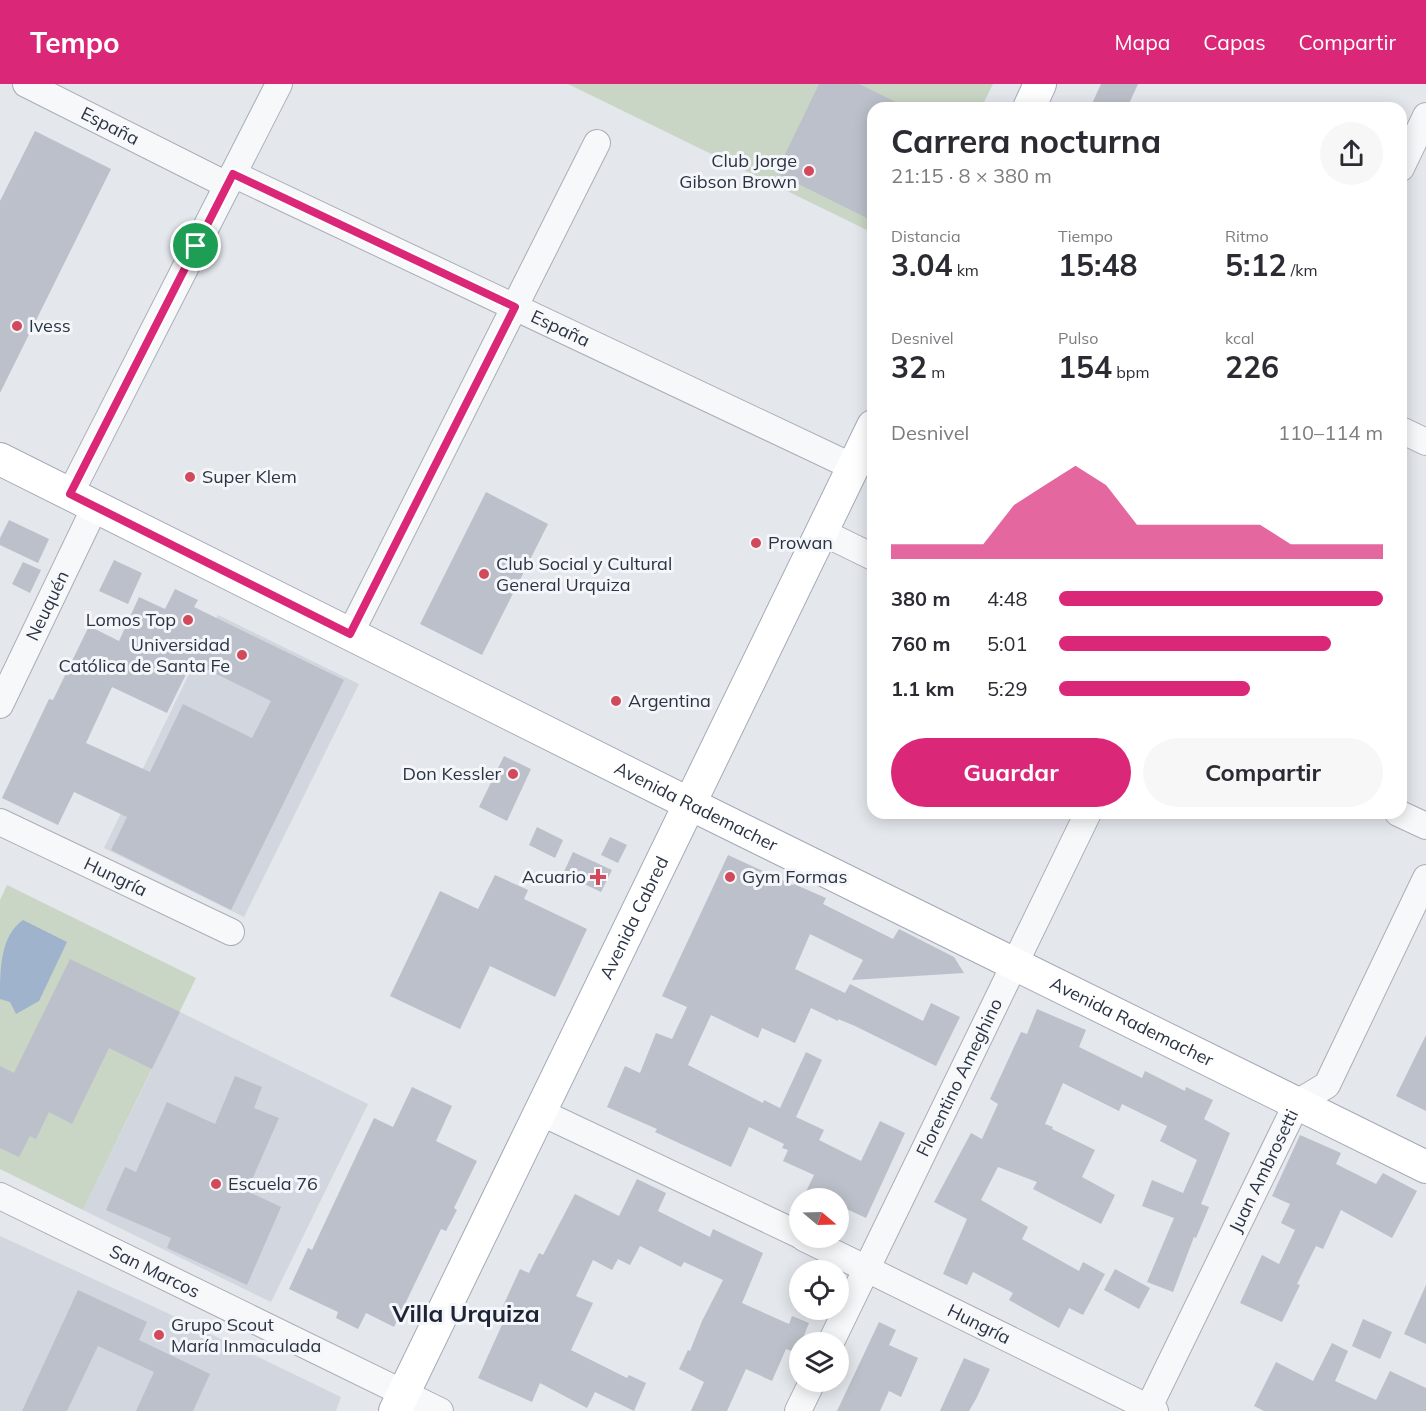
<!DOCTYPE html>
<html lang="es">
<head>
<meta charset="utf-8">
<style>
  :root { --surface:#fff; --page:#f7f7f7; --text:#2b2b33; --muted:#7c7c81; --accent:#db2777 }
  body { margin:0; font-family:Mulish,sans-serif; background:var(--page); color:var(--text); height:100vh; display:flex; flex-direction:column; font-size:22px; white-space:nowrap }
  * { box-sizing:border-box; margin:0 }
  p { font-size:20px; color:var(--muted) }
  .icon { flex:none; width:33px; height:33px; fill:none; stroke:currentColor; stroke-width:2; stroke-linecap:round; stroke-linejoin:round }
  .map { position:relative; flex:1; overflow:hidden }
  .details { position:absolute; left:867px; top:18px; width:540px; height:717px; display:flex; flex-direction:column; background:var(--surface); border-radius:18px; box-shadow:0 3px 15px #0003 }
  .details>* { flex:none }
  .needle { width:39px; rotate:109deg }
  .tools { position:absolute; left:789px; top:1104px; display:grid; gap:12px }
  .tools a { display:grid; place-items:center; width:60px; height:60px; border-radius:50%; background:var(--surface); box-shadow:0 3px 15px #0003; font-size:30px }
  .pin { position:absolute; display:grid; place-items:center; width:51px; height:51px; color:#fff; margin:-26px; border:3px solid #fff; border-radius:50%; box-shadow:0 2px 6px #0007 }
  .round { display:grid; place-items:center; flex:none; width:63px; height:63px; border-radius:32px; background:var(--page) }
  .head { display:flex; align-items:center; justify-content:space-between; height:102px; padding:0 24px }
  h1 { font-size:33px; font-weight:700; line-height:45px }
  .figures { display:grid; grid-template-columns:repeat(3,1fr); gap:9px; height:102px; padding:6px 24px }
  .figures div { display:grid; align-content:center }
  .figures b { font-size:30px; font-weight:700 }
  .figures small { font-size:16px; font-weight:400 }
  .figures p { font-size:16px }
  .chart { height:168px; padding:12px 24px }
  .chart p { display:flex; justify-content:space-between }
  .chart svg { width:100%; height:108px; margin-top:6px; fill:var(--accent); opacity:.7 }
  .cta { display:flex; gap:12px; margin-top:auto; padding:12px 24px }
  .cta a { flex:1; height:69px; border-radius:36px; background:var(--accent); color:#fff; font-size:24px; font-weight:700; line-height:69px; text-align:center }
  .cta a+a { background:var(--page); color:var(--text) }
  ul { padding:0 24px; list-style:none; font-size:20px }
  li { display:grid; grid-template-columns:96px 72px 1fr; align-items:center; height:45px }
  li i { height:15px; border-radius:8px; background:var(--accent) }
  header { display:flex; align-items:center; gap:36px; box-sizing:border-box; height:84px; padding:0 30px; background:var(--accent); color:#fff }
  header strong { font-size:28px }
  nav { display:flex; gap:33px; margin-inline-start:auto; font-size:21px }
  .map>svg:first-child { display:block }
</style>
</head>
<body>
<header>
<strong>Tempo</strong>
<nav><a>Mapa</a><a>Capas</a><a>Compartir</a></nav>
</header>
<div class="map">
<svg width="1426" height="1327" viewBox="0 0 1426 1327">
  <rect width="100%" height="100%" fill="#e4e7ec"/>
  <path fill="#d2d6de" d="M218,531L359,600L244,833L104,764Z
    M180,928L368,1020L271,1218L83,1126Z
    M0,1152L163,1227L341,1313L336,1327H0Z"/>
  <path fill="#c9d6c5" d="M568,0H993L981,24H873V149Z
    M7,801L196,894L83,1126L0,1085V816Z"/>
  <path fill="#9fb4cc" d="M23,836L67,858L39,917L16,930L10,918L0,915C0,886 0,852 23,836Z"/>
  <path fill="#bbc0ca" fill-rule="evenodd" d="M819,0H859L908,24H873V137L776,89Z
    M1101,0H1138L1127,24H1090Z
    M35,47L111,85L0,309V117Z
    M486,408L548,440L482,571L420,540Z
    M9,436L49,455L38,479L0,461V454Z
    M114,476L142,489L128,520L99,507Z
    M23,478L41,486L30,509L12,500Z
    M175,505L198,516L194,523L344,596L231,826L111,766L127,733L74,708L58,741L2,714L49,615L53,616L89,542L119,557L139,513L165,525ZM192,578L271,617L252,654L183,620L150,688L86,659L112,603L167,629Z
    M504,672L531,685L507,737L479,723Z
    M537,743L563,756L555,774L529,761Z
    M610,753L627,761L618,779L601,771Z
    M573,768L612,786L601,808L563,790Z
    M728,771L793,801L794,800L826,814L823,820L893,855L899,845L954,873L964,889L852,896L863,876L810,850L795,885L845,909L850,900L923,937L931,919L960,933L936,982L855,942L838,935V937L811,924L795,959L762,944L758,954L711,931L688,981L763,1019L764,1016L780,1024L806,968L822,976L796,1033L824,1046L819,1056L861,1077L880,1037L905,1049L866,1134L838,1121V1114H803L814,1091L783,1077L788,1066L782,1064L784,1060L749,1043L731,1083L655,1048L657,1045L607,1023L625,982L640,989L656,949L672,955L687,923L662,912Z
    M495,791L528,806L524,815L587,845L555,913L490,882L460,945L390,912L440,807L478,825Z
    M70,875L180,928L152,985L109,964L72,1040L49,1028L36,1055L30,1052L19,1073L0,1064V982L14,989Z
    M1037,925L1086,946L1079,963L1142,994L1145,987L1185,1007L1186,1003L1213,1016L1204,1035L1230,1049L1201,1120L1209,1123L1196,1154L1194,1153L1173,1208L1147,1198L1174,1134L1142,1122L1152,1096L1183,1109L1197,1076L1160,1057L1167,1042L1122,1020L1119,1027L1063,999L1045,1040L1053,1043L1052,1045L1095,1066L1082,1093L1115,1111L1101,1140L1033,1105L1037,1098L998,1083L981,1116L1028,1143L1022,1155L1079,1187L1083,1178L1105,1190L1083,1231L1069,1224L1059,1244L1009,1216L1013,1209L973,1188L967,1201L943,1190L967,1135L934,1118L971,1049L982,1055L998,1020L990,1015L1021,948L1027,950Z
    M1426,951V1027L1396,1012Z
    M235,992L262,1003L254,1024L279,1034L247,1107L281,1123L247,1201L167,1164L171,1154L106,1126L125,1083L136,1088L167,1018L215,1040Z
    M412,1003L452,1022L436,1057L477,1077L454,1124L457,1126L446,1147L441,1145L394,1243L366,1229L358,1245L336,1234L338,1228L289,1205L308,1164L312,1166L374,1034L393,1043Z
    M1300,1051L1341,1069L1336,1080L1376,1100L1383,1089L1417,1107L1392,1154L1341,1126L1323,1165L1316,1162L1297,1200L1300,1201L1282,1238L1240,1219L1262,1171L1279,1180L1295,1146L1281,1139L1290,1120L1272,1112Z
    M637,1095L666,1109L658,1127L710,1153L713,1145L763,1169L742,1219L789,1240L792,1232L809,1239L797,1269L786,1265L772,1297L746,1285L727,1327H691L704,1298L679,1285L688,1266L690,1267L702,1237L723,1196L684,1178L681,1183L640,1162L630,1181L618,1175L612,1186L593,1176L576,1212L593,1219L571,1266L627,1294L629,1291L646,1299L634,1327L595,1308L587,1324L540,1299L532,1318L478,1294L509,1225L503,1222L520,1185L529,1189L539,1169L543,1171L575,1110L619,1132Z
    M1115,1185L1150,1204L1139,1225L1104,1206Z
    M1426,1201V1260L1404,1250Z
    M78,1206L147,1238L139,1256L210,1290L193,1327H136L154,1288L98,1262L67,1327H22Z
    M1363,1235L1392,1248L1380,1275L1352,1262Z
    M879,1238L896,1246L889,1261L918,1274L901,1313L889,1307L880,1327H837Z
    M1332,1259L1348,1267L1335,1297L1376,1316L1390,1287L1426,1304V1327H1264L1254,1322L1276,1278L1313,1297Z
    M964,1274L990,1285L976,1315L969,1327H940Z"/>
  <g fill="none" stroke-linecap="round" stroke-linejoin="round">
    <defs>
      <g id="minor">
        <path id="s1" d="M26,0L227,101"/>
        <path d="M1401,84L1426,32"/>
        <path id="s2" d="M233,90L853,383"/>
        <path d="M1401,346L1426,358"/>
        <path d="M70,410L279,0"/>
        <path d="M822,448L873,473"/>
        <path d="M350,550L597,59"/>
        <path id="s3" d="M0,621L95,423"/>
        <path d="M1398,729L1426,742"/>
        <path id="s4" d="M0,738L231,848"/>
        <path d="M540,1028L800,1151"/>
        <path id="s5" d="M0,1112L440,1327"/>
        <path id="s6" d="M804,1154L1155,1327"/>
        <path id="s7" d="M831,1258L1088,729"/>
        <path d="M798,1327L812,1298"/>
        <path id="s8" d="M1147,1327L1297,1019L1327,1001L1426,794"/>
      </g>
      <g id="major">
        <path d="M1029,24L1040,0"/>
        <path id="s9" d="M0,375L690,720L1426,1083"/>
        <path id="s10" d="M395,1327L873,342"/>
      </g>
    </defs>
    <use href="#minor" stroke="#a9aeb7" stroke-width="28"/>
    <use href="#major" stroke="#a3abb8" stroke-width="34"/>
    <use href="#minor" stroke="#f7f8fa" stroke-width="26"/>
    <use href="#major" stroke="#fff" stroke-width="32"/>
  </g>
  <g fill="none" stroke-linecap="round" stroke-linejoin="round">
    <defs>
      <path id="route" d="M233,90L515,223L350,550L70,410Z"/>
    </defs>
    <use href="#route" stroke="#fff" stroke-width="12"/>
    <use href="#route" stroke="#db2777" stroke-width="8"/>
  </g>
  <g fill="#d1495b" stroke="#f4f6f9" stroke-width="2">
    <circle cx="809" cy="87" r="6"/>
    <circle cx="17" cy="242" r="6"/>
    <circle cx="190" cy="393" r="6"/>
    <circle cx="756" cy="459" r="6"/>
    <circle cx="484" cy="490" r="6"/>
    <circle cx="188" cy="536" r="6"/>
    <circle cx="242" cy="571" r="6"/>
    <circle cx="616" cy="617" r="6"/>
    <circle cx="513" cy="690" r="6"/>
    <path d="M595 784h6v6h6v6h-6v6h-6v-6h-6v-6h6z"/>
    <circle cx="730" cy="793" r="6"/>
    <circle cx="216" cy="1100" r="6"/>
    <circle cx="159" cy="1251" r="6"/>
  </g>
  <g text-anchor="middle" stroke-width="6" stroke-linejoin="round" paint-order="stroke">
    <g font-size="18" fill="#2b3445" stroke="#f4f6f9">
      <text dy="6" stroke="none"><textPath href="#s1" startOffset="94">España</textPath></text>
      <text dy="6" stroke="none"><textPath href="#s2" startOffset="362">España</textPath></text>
      <text dy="6" stroke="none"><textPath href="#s3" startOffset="110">Neuquén</textPath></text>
      <text dy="6" stroke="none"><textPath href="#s9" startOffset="778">Avenida Rademacher</textPath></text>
      <text dy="6" stroke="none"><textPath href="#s4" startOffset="128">Hungría</textPath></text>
      <text dy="6" stroke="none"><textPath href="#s10" startOffset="548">Avenida Cabred</textPath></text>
      <text dy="6" stroke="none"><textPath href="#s9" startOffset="1264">Avenida Rademacher</textPath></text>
      <text dy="6" stroke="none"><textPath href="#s7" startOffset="294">Florentino Ameghino</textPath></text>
      <text dy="6" stroke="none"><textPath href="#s8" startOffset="267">Juan Ambrosetti</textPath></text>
      <text dy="6" stroke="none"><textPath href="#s5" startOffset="172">San Marcos</textPath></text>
      <text dy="6" stroke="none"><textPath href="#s6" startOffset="195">Hungría</textPath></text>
    </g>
    <g font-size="18" fill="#2b3445" stroke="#f4f6f9" text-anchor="start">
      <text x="797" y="83" text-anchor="end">Club Jorge<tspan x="797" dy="21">Gibson Brown</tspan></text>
      <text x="29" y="248">Ivess</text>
      <text x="202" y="399">Super Klem</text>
      <text x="768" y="465">Prowan</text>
      <text x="496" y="486">Club Social y Cultural<tspan x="496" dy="21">General Urquiza</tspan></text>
      <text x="176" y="542" text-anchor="end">Lomos Top</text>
      <text x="230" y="567" text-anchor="end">Universidad<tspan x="230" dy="21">Católica de Santa Fe</tspan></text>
      <text x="628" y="623">Argentina</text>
      <text x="501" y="696" text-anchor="end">Don Kessler</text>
      <text x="586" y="799" text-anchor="end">Acuario</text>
      <text x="742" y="799">Gym Formas</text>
      <text x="228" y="1106">Escuela 76</text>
      <text x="171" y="1247">Grupo Scout<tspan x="171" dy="21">María Inmaculada</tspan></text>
    </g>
    <g font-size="24" font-weight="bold" fill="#1d2536" stroke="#f4f6f9">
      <text x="466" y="1238">Villa Urquiza</text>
    </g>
  </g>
</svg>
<div class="tools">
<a><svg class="needle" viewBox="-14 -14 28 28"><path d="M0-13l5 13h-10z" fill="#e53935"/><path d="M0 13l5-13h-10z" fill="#7c7c81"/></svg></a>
<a><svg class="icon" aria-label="locate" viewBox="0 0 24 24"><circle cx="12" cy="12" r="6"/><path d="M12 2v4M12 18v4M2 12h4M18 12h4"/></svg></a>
<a><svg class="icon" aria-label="layers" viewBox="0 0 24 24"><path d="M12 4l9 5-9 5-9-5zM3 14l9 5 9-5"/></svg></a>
</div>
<div class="pin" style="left:196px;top:162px;background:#1e9e55"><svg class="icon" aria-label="arrive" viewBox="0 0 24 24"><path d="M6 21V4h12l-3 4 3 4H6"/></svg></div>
<section class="details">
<div class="head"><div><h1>Carrera nocturna</h1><p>21:15 · 8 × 380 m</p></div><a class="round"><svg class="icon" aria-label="share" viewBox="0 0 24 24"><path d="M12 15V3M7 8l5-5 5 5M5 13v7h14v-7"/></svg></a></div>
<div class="figures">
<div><p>Distancia</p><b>3.04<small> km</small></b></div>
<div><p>Tiempo</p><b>15:48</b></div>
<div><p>Ritmo</p><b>5:12<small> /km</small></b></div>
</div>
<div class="figures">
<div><p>Desnivel</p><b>32<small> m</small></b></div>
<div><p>Pulso</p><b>154<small> bpm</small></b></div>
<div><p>kcal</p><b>226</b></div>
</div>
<div class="chart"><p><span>Desnivel</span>110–114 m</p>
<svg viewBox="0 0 160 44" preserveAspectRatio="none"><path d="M0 44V38L10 38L20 38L30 38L40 22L50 14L60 6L70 14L80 30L90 30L100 30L110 30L120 30L130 38L140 38L150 38L160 38V44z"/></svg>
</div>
<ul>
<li><b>380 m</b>4:48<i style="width:100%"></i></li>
<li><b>760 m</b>5:01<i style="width:84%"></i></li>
<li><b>1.1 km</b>5:29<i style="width:59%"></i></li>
</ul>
<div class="cta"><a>Guardar</a><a>Compartir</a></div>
</section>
</div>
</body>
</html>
